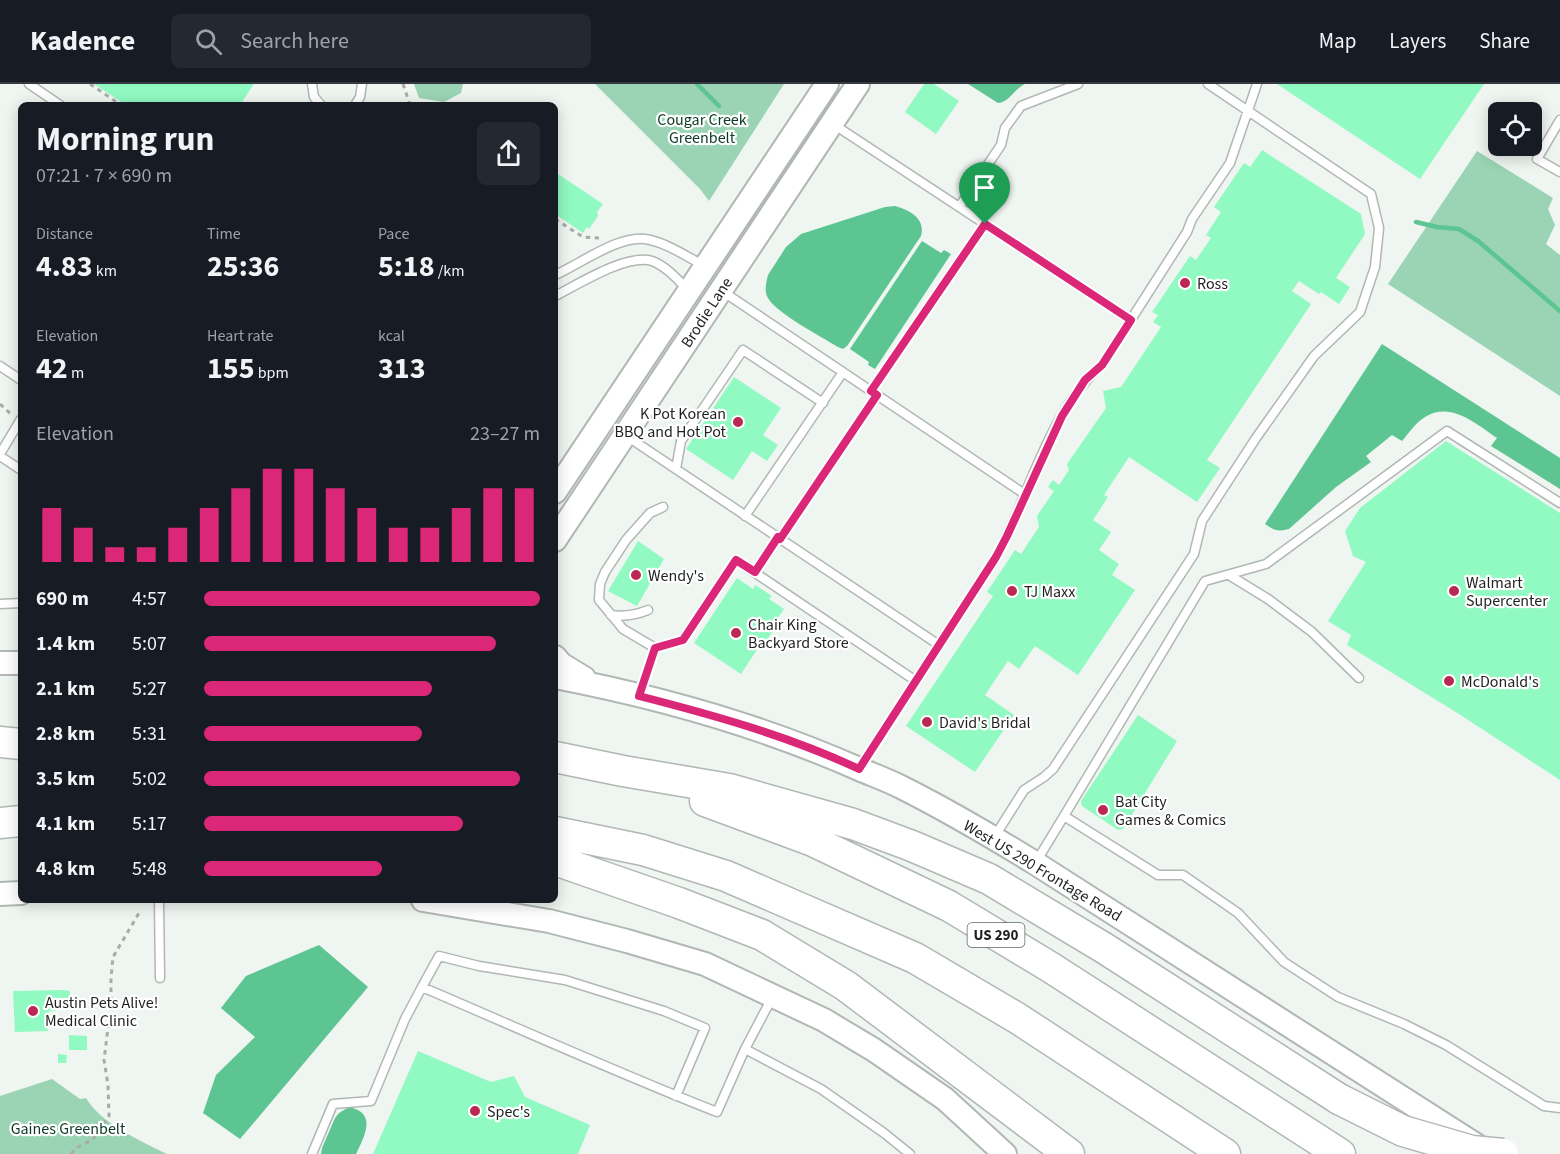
<!DOCTYPE html>
<html lang="en">
<head>
<meta charset="utf-8">
<style>
  :root { --surface:#171b24; --page:#242831; --text:#f1f3f6; --muted:#9ea1a6; --line:#363941; --accent:#db2777 }
  body { margin:0; font-family:"Source Sans 3",sans-serif; background:var(--page); color:var(--text); height:100vh; display:flex; flex-direction:column; font-size:22px; white-space:nowrap }
  * { box-sizing:border-box; margin:0 }
  p { font-size:20px; color:var(--muted) }
  .icon { flex:none; width:33px; height:33px; fill:none; stroke:currentColor; stroke-width:2; stroke-linecap:round; stroke-linejoin:round }
  .map { position:relative; flex:1; overflow:hidden }
  .panel { position:absolute; left:18px; top:18px; width:540px; height:801px; display:flex; flex-direction:column; background:var(--surface); border-radius:9px; box-shadow:0 3px 15px #0003 }
  .panel>* { flex:none }
  .fabs { position:absolute; left:1488px; top:18px; display:grid; gap:12px }
  .fabs a { display:grid; place-items:center; width:54px; height:54px; border-radius:9px; background:var(--surface); box-shadow:0 3px 15px #0003; font-size:30px }
  .pin { position:absolute; display:grid; place-items:center; width:51px; height:51px; color:#fff; margin:-62px -26px; border-radius:50% 50% 50% 0; rotate:-45deg; box-shadow:0 0 6px #0007 }
  .pin .icon { rotate:45deg }
  .round { display:grid; place-items:center; flex:none; width:63px; height:63px; border-radius:9px; background:var(--page) }
  .overview { display:flex; align-items:center; justify-content:space-between; height:102px; padding:0 18px }
  h1 { font-size:33px; font-weight:700; line-height:45px }
  .metrics { display:grid; grid-template-columns:repeat(3,1fr); gap:9px; height:102px; padding:6px 18px }
  .metrics div { display:grid; align-content:center }
  .metrics b { font-size:30px; font-weight:700 }
  .metrics small { font-size:16px; font-weight:400 }
  .metrics p { font-size:16px }
  .chart { height:168px; padding:12px 18px }
  .chart p { display:flex; justify-content:space-between }
  .chart svg { width:100%; height:108px; margin-top:6px; stroke:var(--accent); stroke-width:6 }
  ul { padding:0 18px; list-style:none; font-size:20px }
  li { display:grid; grid-template-columns:96px 72px 1fr; align-items:center; height:45px }
  li i { height:15px; border-radius:8px; background:var(--accent) }
  header { display:flex; align-items:center; gap:36px; box-sizing:border-box; height:84px; padding:0 30px; background:var(--surface); border-bottom:2px solid var(--line) }
  header strong { font-size:28px }
  nav { display:flex; gap:33px; margin-inline-start:auto; font-size:21px }
  .search { width:420px; height:54px; background:var(--page); display:flex; align-items:center; gap:15px; box-sizing:border-box; padding:0 21px; border-radius:9px; color:var(--muted); font-size:22px }
  .map>svg:first-child { display:block }
</style>
</head>
<body>
<header>
<strong>Kadence</strong>
<div class="search"><svg class="icon" aria-label="search" viewBox="0 0 24 24"><circle cx="10" cy="10" r="6"/><path d="M15 15l6 6"/></svg>Search here</div>
<nav><a>Map</a><a>Layers</a><a>Share</a></nav>
</header>
<div class="map">
<svg width="1560" height="1070" viewBox="0 0 1560 1070">
  <rect width="100%" height="100%" fill="#eff5f1"/>
  <path fill="#9ad4b4" d="M414,0H463L461,9L444,18L419,14Z
    M595,0H784L709,117L700,105Z
    M1477,67L1553,114L1548,125L1555,141L1546,160L1560,171V312L1388,200Z
    M52,995L80,1015L86,1014C100,1039 141,1057 167,1070H0V1012Z"/>
  <path fill="#5cc591" d="M968,0H1025C1014,5 1010,18 998,19Z
    M895,122C909,126 926,134 921,152L847,262L843,265L838,263C822,253 776,229 768,214C764,207 766,199 768,191L786,163L801,150L885,123Z
    M922,157L941,169L944,166L951,170L875,285L868,281L869,278L850,265Z
    M1382,260L1560,374V405L1491,362L1497,354C1476,340 1451,317 1425,333C1416,338 1409,349 1402,357L1392,351L1366,372L1371,378L1336,403L1289,445C1278,448 1274,446 1265,440Z
    M319,861L368,903L240,1055L203,1029L216,991L255,953L221,924L246,892Z
    M349,1023C378,1029 364,1053 356,1070H321L322,1064L335,1034L339,1029Z"/>
  <g fill="none" stroke-linecap="round" stroke-linejoin="round">
    <path stroke="#5cc591" stroke-width="4.5" d="M697,0L719,22
      M1416,138L1437,143L1459,145L1478,157L1560,227"/>
  </g>
  <path fill="#91f9c2" d="M94,0H254L240,21H126Z
    M924,0H934L959,17L936,50L905,28Z
    M1277,0H1484L1420,95Z
    M1262,66L1361,130L1365,150L1336,194L1350,203L1339,220L1321,208L1319,210L1299,197L1292,207L1311,220L1207,376L1220,384L1197,418L1129,373L1104,411L1108,413L1093,436L1111,448L1099,466L1119,480L1112,491L1135,506L1078,591L1035,562L1019,585L1008,577L985,611L1014,631L975,688L906,642L993,512L987,508L1015,466L1021,470L1039,443L1037,432L1054,407L1048,403L1053,396L1059,401L1069,386L1067,380L1106,324L1103,307L1121,303L1161,243L1153,238L1158,231L1152,228L1190,172L1196,176L1211,154L1206,151L1221,128L1214,123L1244,79L1250,83Z
    M555,88L603,120L597,128L598,132L589,145L587,143L583,149L555,130Z
    M734,293L781,324L763,351L778,361L767,377L752,367L733,396L686,365Z
    M1446,357L1560,429V696L1459,630L1347,561L1351,551L1328,537L1366,478L1353,472L1345,447L1360,424Z
    M638,457L664,475L637,522L608,507Z
    M737,494L753,505L755,501L772,512L769,515L784,525L775,538L778,540L764,560L762,558L741,590L694,559Z
    M1138,631L1177,657L1123,745L1118,746L1082,722L1081,717Z
    M62,906L70,907V915L55,914V927H49L48,947L15,948L13,907Z
    M69,951L87,952V966H69Z
    M418,967L491,998L514,992L525,1013L590,1041L578,1070H373Z
    M58,970L67,971L66,979H58Z"/>
  <g fill="none" stroke-linecap="round" stroke-linejoin="round">
    <defs>
      <path id="lane" d="M29,0L60,21
        M312,0L314,13L321,21
        M355,21L360,13L362,0
        M1560,36L1537,75L1560,88
        M833,40L1131,236
        M959,123L1001,61L1005,44L1021,22L1078,0
        M555,191C580,180 619,151 645,155C666,158 687,173 705,182
        M722,207L1026,411
        M555,212C577,201 627,169 652,177C666,182 678,196 689,207
        M0,282L21,296
        M871,307L985,140
        M625,351L939,561
        M0,370L21,335
        M0,372L21,386
        M676,385L681,357L743,266L823,319
        M745,432L843,288
        M780,455L877,311
        M755,488L778,453
        M1229,491L1268,515L1312,548L1359,594
        M0,520L21,519
        M611,531C625,533 636,531 648,526
        M655,564L623,545L599,516L600,500L605,488L626,456L650,429L663,423
        M640,609L655,564L683,556L736,476L916,597
        M860,683L996,473C1030,411 1048,328 1102,281L1187,148L1192,135L1230,79L1257,0
        M1064,732L1205,497L1266,480L1447,347L1560,419
        M995,752L1024,706L1044,693L1053,685L1194,470L1202,437L1256,354L1314,272L1360,228L1375,183L1379,144L1371,110L1208,0
        M1036,778L1064,732L1158,791H1183L1238,829L1284,878L1338,913L1404,940L1446,961L1544,1022L1560,1024
        M159,816L160,894
        M745,965L821,1005L884,1049L910,1070
        M676,1012L705,944L664,927L565,896L479,882L439,872L422,903C520,945 618,989 717,1028L745,965L773,912
        M312,1070L333,1020L371,1017L405,935L422,903"/>
      <path id="secondary" d="M555,408L827,0
        M555,456L858,0
        M555,573L561,580L584,594
        M0,579H21
        M555,593C659,613 762,642 859,685C873,691 887,696 901,703C947,726 991,752 1035,779L1476,1061
        M0,810L21,809
        M423,816L549,837L627,857L705,880L824,936L874,966L945,1015L1005,1070"/>
      <path id="highway" d="M0,658L21,660
        M555,673L623,687L729,705L853,740L912,762L989,795L1104,864L1339,1015
        M705,717L813,757L949,822L1050,883L1340,1070
        M0,739L21,737
        M555,748L643,766L726,792L915,874L1017,934L1225,1070
        M555,776L679,819L762,851L846,902L1069,1070"/>
    </defs>
    <use href="#lane" stroke="#b1b7b3" stroke-width="11"/>
    <use href="#secondary" stroke="#b1b7b3" stroke-width="26"/>
    <use href="#highway" stroke="#b1b7b3" stroke-width="33"/>
    <path stroke="#a7aca9" stroke-width="3" stroke-dasharray="4.5 4.5" stroke-linecap="butt" d="M90,0L121,21
      M403,0L410,21
      M555,135L583,153L599,154
      M0,320L12,331
      M71,1070L76,1064L92,1056L109,1032L108,1001L104,976L111,920V894L113,873L139,829"/>
    <use href="#lane" stroke="#fff" stroke-width="8"/>
    <use href="#secondary" stroke="#fff" stroke-width="22"/>
    <use href="#highway" stroke="#fff" stroke-width="30"/>
    <defs>
      <path id="highway-bridge" d="M1339,1015L1403,1047L1472,1067L1503,1070"/>
    </defs>
    <use href="#highway-bridge" stroke="#b1b7b3" stroke-width="33" stroke-linecap="butt"/>
    <use href="#highway-bridge" stroke="#fff" stroke-width="30"/>
  </g>
  <g fill="none" stroke-linecap="round" stroke-linejoin="round">
    <defs>
      <path id="route" d="M985,140L1131,236L1102,281L1085,296L1062,332L1007,452L996,473L859,685C789,652 713,631 639,612L655,564L683,556L736,476L755,488L778,453L780,455L877,311L871,307Z"/>
    </defs>
    <use href="#route" stroke="#fff" stroke-width="12"/>
    <use href="#route" stroke="#db2777" stroke-width="8"/>
  </g>
  <g fill="#b92953" stroke="#fff" stroke-width="2">
    <circle cx="1185" cy="199" r="6"/>
    <circle cx="738" cy="338" r="6"/>
    <circle cx="636" cy="491" r="6"/>
    <circle cx="1012" cy="507" r="6"/>
    <circle cx="1454" cy="507" r="6"/>
    <circle cx="736" cy="549" r="6"/>
    <circle cx="1449" cy="597" r="6"/>
    <circle cx="927" cy="638" r="6"/>
    <circle cx="1103" cy="726" r="6"/>
    <circle cx="33" cy="927" r="6"/>
    <circle cx="475" cy="1027" r="6"/>
  </g>
  <g text-anchor="middle" stroke-width="4.5" stroke-linejoin="round" paint-order="stroke">
    <rect fill="#fff" stroke="#626463" stroke-width="1.5" x="967.5" y="839" width="57" height="24" rx="4.5"/>
    <g font-size="15" font-weight="bold" fill="#1f2120">
      <text x="996" y="856">US 290</text>
    </g>
    <g font-size="16" fill="#0c3a26" stroke="#fff">
      <text x="702" y="41">Cougar Creek<tspan x="702" dy="18">Greenbelt</tspan></text>
      <text x="68" y="1050">Gaines Greenbelt</text>
    </g>
    <g font-size="16" fill="#1f2120" stroke="#fff" text-anchor="start">
      <text x="1197" y="205">Ross</text>
      <text x="726" y="335" text-anchor="end">K Pot Korean<tspan x="726" dy="18">BBQ and Hot Pot</tspan></text>
      <text x="648" y="497">Wendy's</text>
      <text x="1466" y="504">Walmart<tspan x="1466" dy="18">Supercenter</tspan></text>
      <text x="1024" y="513">TJ Maxx</text>
      <text x="748" y="546">Chair King<tspan x="748" dy="18">Backyard Store</tspan></text>
      <text x="1461" y="603">McDonald's</text>
      <text x="939" y="644">David's Bridal</text>
      <text x="1115" y="723">Bat City<tspan x="1115" dy="18">Games &amp; Comics</tspan></text>
      <text x="45" y="924">Austin Pets Alive!<tspan x="45" dy="18">Medical Clinic</tspan></text>
      <text x="487" y="1033">Spec's</text>
    </g>
    <g font-size="16" fill="#1f2120" stroke="#fff">
      <text transform="translate(706 228) rotate(-57)" y="6">Brodie Lane</text>
      <text transform="translate(1043 786) rotate(31)" y="6">West US 290 Frontage Road</text>
    </g>
  </g>
</svg>
<div class="fabs">
<a><svg class="icon" aria-label="locate" viewBox="0 0 24 24"><circle cx="12" cy="12" r="6"/><path d="M12 2v4M12 18v4M2 12h4M18 12h4"/></svg></a>
</div>
<div class="pin" style="left:985px;top:140px;background:#1e9e55"><svg class="icon" aria-label="arrive" viewBox="0 0 24 24"><path d="M6 21V4h12l-3 4 3 4H6"/></svg></div>
<section class="panel">
<div class="overview"><div><h1>Morning run</h1><p>07:21 · 7 × 690 m</p></div><a class="round"><svg class="icon" aria-label="share" viewBox="0 0 24 24"><path d="M12 15V3M7 8l5-5 5 5M5 13v7h14v-7"/></svg></a></div>
<div class="metrics">
<div><p>Distance</p><b>4.83<small> km</small></b></div>
<div><p>Time</p><b>25:36</b></div>
<div><p>Pace</p><b>5:18<small> /km</small></b></div>
</div>
<div class="metrics">
<div><p>Elevation</p><b>42<small> m</small></b></div>
<div><p>Heart rate</p><b>155<small> bpm</small></b></div>
<div><p>kcal</p><b>313</b></div>
</div>
<div class="chart"><p><span>Elevation</span>23–27 m</p>
<svg viewBox="0 0 160 44" preserveAspectRatio="none"><path d="M5 44V22M15 44V30M25 44V38M35 44V38M45 44V30M55 44V22M65 44V14M75 44V6M85 44V6M95 44V14M105 44V22M115 44V30M125 44V30M135 44V22M145 44V14M155 44V14"/></svg>
</div>
<ul>
<li><b>690 m</b>4:57<i style="width:100%"></i></li>
<li><b>1.4 km</b>5:07<i style="width:87%"></i></li>
<li><b>2.1 km</b>5:27<i style="width:68%"></i></li>
<li><b>2.8 km</b>5:31<i style="width:65%"></i></li>
<li><b>3.5 km</b>5:02<i style="width:94%"></i></li>
<li><b>4.1 km</b>5:17<i style="width:77%"></i></li>
<li><b>4.8 km</b>5:48<i style="width:53%"></i></li>
</ul>
</section>
</div>
</body>
</html>
